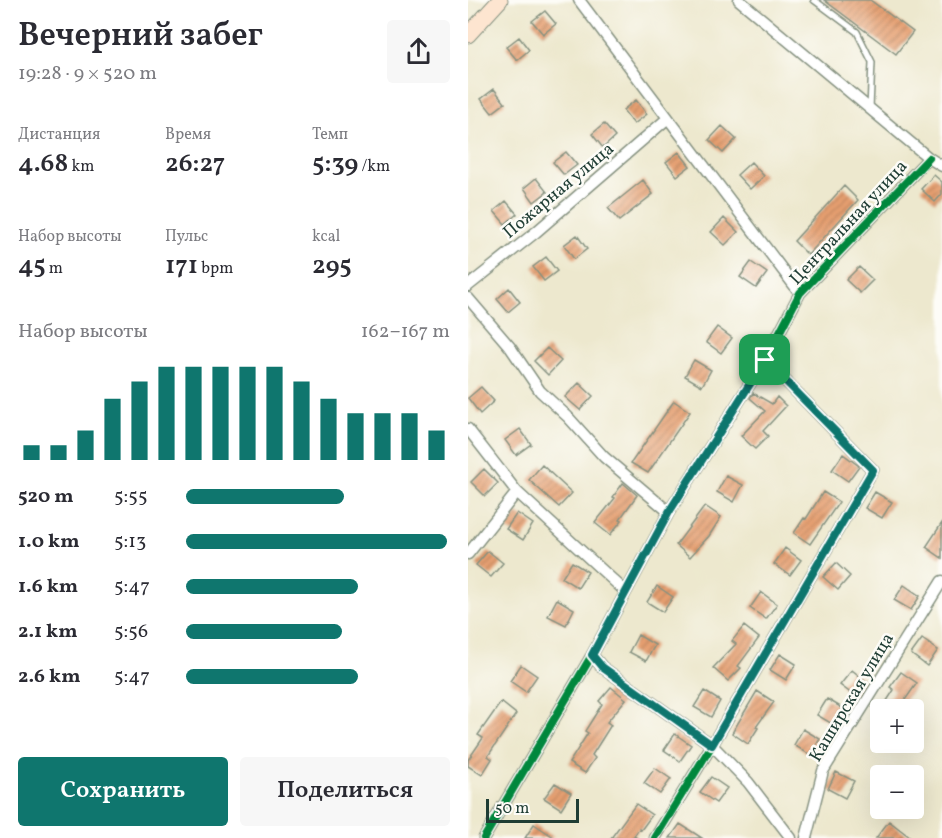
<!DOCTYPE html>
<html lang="ru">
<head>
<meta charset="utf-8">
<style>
  :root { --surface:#fff; --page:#f7f7f7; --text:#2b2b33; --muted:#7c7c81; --accent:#0f766e }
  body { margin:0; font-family:Vollkorn,serif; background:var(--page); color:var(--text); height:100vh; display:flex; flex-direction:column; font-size:22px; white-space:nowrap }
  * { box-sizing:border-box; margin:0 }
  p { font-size:20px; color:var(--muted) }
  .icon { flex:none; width:33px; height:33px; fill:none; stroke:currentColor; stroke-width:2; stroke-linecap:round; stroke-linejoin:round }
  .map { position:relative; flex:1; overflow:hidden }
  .details { display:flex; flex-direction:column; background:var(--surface); width:468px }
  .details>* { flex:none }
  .fabs { position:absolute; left:402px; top:699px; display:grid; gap:12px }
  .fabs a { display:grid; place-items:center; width:54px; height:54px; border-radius:6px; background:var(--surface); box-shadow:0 6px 24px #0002; font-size:30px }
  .scale { position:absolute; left:18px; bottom:15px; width:93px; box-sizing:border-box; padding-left:6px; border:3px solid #1f3d34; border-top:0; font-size:16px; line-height:21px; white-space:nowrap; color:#1f3d34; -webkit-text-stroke:4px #fdfcf7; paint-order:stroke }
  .pin { position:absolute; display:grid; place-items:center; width:51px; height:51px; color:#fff; margin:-26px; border-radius:12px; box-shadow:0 3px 9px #0006 }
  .round { display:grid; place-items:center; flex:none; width:63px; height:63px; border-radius:6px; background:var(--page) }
  .headline { display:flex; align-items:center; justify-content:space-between; height:102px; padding:0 18px }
  h1 { font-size:33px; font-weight:600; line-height:45px }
  .figures { display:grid; grid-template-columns:repeat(3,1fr); gap:9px; height:102px; padding:6px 18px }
  .figures div { display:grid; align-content:center }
  .figures b { font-size:26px; font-weight:600 }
  .figures small { font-size:16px; font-weight:400 }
  .figures p { font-size:16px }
  .chart { height:168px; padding:12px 18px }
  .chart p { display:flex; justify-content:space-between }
  .chart svg { width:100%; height:108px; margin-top:6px; stroke:var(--accent); stroke-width:6 }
  .cta { display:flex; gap:12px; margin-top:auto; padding:12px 18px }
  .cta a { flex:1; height:69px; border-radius:6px; background:var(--accent); color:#fff; font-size:24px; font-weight:600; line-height:69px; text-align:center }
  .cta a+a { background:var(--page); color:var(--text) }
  ul { padding:0 18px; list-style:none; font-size:20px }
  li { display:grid; grid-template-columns:96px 72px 1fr; align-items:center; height:45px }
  li i { height:15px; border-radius:8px; background:var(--accent) }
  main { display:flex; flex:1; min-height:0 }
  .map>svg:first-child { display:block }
</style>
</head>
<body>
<main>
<section class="details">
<div class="headline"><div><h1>Вечерний забег</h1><p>19:28 · 9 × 520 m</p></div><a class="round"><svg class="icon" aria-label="share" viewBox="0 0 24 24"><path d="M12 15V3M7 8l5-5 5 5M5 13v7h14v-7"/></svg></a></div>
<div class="figures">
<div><p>Дистанция</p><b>4.68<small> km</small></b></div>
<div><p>Время</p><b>26:27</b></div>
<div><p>Темп</p><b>5:39<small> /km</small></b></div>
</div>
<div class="figures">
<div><p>Набор высоты</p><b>45<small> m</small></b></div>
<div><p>Пульс</p><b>171<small> bpm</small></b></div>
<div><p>kcal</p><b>295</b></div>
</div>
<div class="chart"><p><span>Набор высоты</span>162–167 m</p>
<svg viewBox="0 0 160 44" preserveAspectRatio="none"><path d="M5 44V38M15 44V38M25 44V32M35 44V19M45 44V12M55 44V6M65 44V6M75 44V6M85 44V6M95 44V6M105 44V12M115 44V19M125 44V25M135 44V25M145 44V25M155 44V32"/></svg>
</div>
<ul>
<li><b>520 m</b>5:55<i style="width:60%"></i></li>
<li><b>1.0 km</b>5:13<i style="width:99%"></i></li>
<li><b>1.6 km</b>5:47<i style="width:65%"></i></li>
<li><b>2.1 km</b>5:56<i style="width:59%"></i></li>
<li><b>2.6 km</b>5:47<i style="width:65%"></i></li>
</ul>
<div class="cta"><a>Сохранить</a><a>Поделиться</a></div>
</section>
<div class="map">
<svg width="474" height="838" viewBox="0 0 474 838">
  <defs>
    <pattern id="building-hatch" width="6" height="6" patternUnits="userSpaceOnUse" patternTransform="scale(1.5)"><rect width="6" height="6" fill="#e69f70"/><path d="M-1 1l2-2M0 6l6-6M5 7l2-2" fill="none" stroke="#ba835d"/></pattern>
  </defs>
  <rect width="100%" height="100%" fill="#fdfcf7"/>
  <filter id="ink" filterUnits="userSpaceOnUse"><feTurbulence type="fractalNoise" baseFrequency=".0167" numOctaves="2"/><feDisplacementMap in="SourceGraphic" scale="12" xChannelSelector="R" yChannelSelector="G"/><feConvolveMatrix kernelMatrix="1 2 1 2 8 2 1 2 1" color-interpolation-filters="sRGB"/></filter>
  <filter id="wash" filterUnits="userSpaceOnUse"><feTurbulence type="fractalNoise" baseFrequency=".008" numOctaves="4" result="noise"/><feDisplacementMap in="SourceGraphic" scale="24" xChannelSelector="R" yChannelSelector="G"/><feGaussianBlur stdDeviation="1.35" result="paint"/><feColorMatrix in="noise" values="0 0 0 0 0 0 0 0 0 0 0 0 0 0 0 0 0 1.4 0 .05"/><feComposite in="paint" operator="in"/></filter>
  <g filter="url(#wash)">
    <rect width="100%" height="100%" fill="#ede8ce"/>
    <g id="blocks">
      <path fill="url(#building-hatch)" d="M356,0H402L445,32L428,54Z
        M77,11L88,24L75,34L64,21Z
        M51,37L61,50L49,60L38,47Z
        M26,89L37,103L24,113L13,99Z
        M168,100L179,114L166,124L155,110Z
        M136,124L147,137L135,148L124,134Z
        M254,126L268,139L255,153L241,140Z
        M98,152L109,165L96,175L85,162Z
        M211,152L222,166L209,176L198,162Z
        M283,162L296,176L282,189L269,175Z
        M466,175L474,182V194L467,202L453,189Z
        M68,178L79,192L66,202L56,188Z
        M175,180L185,194L151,221L140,208Z
        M376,186L390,200L340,255L326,241Z
        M38,201L49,214L37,224L26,211Z
        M256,218L270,232L257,245L243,232Z
        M109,235L119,249L106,259L96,245Z
        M78,257L89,271L76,281L65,267Z
        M283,262L299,273L288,288L272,277Z
        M391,267L405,280L392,293L378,280Z
        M41,288L52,302L40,312L29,299Z
        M249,327L264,338L253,353L238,342Z
        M79,348L93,361L80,375L66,361Z
        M226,360L243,370L234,386L217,376Z
        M111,383L125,396L112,410L97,397Z
        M13,387L26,401L12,414L0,398Z
        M285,393L304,404L309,397L318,406L295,431L300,436L287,449L273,436L297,411L282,398Z
        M206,401L222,412L180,473L163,463Z
        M52,429L63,444L48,455L37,440Z
        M375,454L391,466L380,481L364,470Z
        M74,465L104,493L91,507L61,480Z
        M16,469L30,483L17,496L3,482Z
        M258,476L275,485L266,502L249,492Z
        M155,483L169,495L152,519L154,520L142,535L127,523L147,498L145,497Z
        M355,492L371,502L342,544L326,533L336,518L338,519Z
        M407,492L424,502L414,518L397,508Z
        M237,506L253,517L241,536L222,557L208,545Z
        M49,513L65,524L55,540L38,529Z
        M474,523V558L458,547Z
        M317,548L333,560L322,575L306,564Z
        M20,551L35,563L23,577L8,565Z
        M104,562L120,572L110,588L94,578Z
        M368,563L382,576L370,590L355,577Z
        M436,585L452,596L443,610L426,600Z
        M189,586L205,597L195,612L179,602Z
        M293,592L309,604L298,619L282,608Z
        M89,599L106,609L98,625L80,616Z
        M276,626L291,638L270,666L273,668L260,681L245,668L268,644L264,641Z
        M170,635L187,645L178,661L161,652Z
        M454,639L470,650L459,666L443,654Z
        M312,654L328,664L318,680L302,670Z
        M53,665L69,676L58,692L42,681Z
        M384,670L399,682L388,697L372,685Z
        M433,672L449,683L430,710H413L426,690L422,687Z
        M143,687L158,699L139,722L143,725L124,755L127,758L117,773L101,763L120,733L117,731L134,704L131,701Z
        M236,691L252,701L243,717L226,707Z
        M289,691L306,702L288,727L290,728L280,744L264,733Z
        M359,699L376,709L366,725L349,715Z
        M33,702L48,714L20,756L24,759L14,775L0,766V760L15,738L10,735Z
        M335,729L352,739L342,755L326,745Z
        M207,734L223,745L212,761L196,750Z
        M187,768L203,779L192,794L176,783Z
        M368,772L386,781L377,798L360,789Z
        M243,777L259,788L248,803L232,792Z
        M87,783L103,793L93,809L76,798Z
        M168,804L184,815L173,830L171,829L166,836L169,838H143Z
        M421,821L443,838H408Z
        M66,824L87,838H57Z
        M212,824L234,838H202Z"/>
    </g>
  </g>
  <g filter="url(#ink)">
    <use href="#blocks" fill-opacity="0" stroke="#869281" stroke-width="1.5"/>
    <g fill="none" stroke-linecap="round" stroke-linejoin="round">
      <defs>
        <path id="lane" d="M346,0L389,32L404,62L402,108"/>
        <path id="street" d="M111,0L332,293
          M271,0L461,158L474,166
          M0,286L68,232L200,118
          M0,298L42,347L72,391L100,417L136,457L201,512
          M0,429L49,492L158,592
          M0,554L49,492
          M124,655L134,667L244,745L280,782L323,838
          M16,838L124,655L201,512L297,360L332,293L461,158
          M187,838L244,745L405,470L297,360
          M338,838L355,771L474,581"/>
        <path id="secondary" d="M0,35L32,0"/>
      </defs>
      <use href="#lane" stroke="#869281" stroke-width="8"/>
      <use href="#street" stroke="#869281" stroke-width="13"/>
      <use href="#secondary" stroke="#869281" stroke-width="17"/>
      <use href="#lane" stroke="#fff" stroke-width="5"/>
      <use href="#street" stroke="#fff" stroke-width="10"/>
      <use href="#secondary" stroke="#fde5d0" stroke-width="15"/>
      <defs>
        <path id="cycleway" d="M16,838L124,655L201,512L297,360L332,293L461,158
          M187,838L244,745L405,470L297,360"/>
      </defs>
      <use href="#cycleway" stroke="#fdfcf7" stroke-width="11"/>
      <use href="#cycleway" stroke="#00873e" stroke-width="8"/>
    </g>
  </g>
  <g fill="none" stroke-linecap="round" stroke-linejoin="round" filter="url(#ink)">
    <defs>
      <path id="route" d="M297,360L405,470L244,745L134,667L124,655L201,512Z"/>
    </defs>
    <use href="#route" stroke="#fff" stroke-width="12"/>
    <use href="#route" stroke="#0f766e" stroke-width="8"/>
  </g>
  <g text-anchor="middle" stroke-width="5" stroke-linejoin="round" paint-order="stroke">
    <g font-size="18" fill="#1f3d34" stroke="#fdfcf7">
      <text transform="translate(90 190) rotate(-40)" y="6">Пожарная улица</text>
      <text transform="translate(380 222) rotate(-47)" y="6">Центральная улица</text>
      <text transform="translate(383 697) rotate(-59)" y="6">Каширская улица</text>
    </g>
  </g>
</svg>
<div class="fabs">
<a>+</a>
<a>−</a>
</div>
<div class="scale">50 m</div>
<div class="pin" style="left:297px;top:360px;background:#1e9e55"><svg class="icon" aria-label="arrive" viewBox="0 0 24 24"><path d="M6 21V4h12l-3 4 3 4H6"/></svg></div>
</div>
</main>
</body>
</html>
